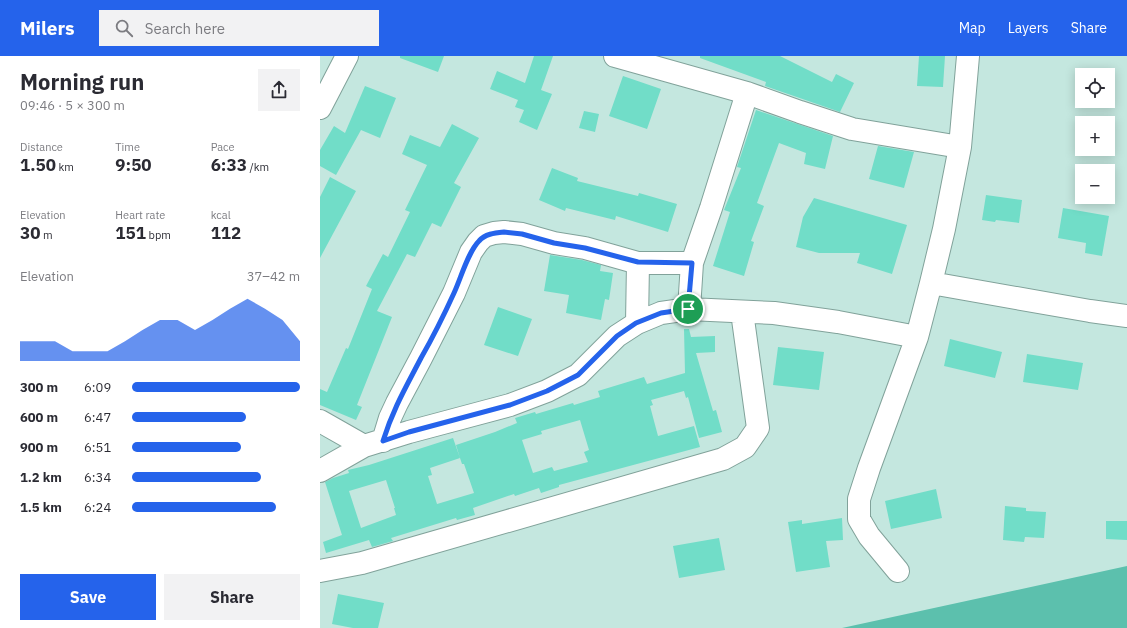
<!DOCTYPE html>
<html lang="en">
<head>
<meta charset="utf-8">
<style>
  :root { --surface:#fff; --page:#f2f2f3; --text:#2b2b33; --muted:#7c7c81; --accent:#2563eb }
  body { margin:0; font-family:"IBM Plex Sans",sans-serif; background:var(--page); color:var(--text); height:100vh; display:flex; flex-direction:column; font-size:15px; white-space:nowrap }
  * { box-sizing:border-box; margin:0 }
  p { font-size:13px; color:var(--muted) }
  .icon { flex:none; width:22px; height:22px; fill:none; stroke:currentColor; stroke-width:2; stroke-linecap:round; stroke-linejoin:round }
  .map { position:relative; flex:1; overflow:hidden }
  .sheet { display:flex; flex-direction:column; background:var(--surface); width:320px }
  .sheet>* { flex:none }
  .controls { position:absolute; left:755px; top:12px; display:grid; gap:8px }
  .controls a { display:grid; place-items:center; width:40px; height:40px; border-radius:0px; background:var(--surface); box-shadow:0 2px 10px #0003; font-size:20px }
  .pin { position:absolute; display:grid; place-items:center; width:34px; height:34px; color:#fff; margin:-17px; border:2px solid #fff; border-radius:50%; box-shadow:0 1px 4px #0007 }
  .round { display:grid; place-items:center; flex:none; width:42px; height:42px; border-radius:0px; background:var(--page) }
  .headline { display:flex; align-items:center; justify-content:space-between; height:68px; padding:0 20px }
  h1 { font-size:22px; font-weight:800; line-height:30px }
  .metrics { display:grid; grid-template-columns:repeat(3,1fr); gap:6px; height:68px; padding:4px 20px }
  .metrics div { display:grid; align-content:center }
  .metrics b { font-size:17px; font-weight:800 }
  .metrics small { font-size:11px; font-weight:400 }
  .metrics p { font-size:11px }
  .chart { height:112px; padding:8px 20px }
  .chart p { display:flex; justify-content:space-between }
  .chart svg { width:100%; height:72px; margin-top:4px; fill:var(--accent); opacity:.7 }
  .cta { display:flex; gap:8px; margin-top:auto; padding:8px 20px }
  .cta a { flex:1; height:46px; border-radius:0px; background:var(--accent); color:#fff; font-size:16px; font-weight:800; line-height:46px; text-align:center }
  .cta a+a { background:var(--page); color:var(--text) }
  ul { padding:0 20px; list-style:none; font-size:13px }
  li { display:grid; grid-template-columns:64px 48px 1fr; align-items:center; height:30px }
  li i { height:10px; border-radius:5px; background:var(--accent) }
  header { display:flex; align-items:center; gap:24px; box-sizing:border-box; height:56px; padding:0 20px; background:var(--accent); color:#fff }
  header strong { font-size:19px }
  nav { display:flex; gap:22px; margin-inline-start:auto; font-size:14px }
  .search { width:280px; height:36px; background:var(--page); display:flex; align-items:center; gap:10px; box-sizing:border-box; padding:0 14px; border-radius:0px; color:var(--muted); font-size:15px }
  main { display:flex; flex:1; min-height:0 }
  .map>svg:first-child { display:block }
</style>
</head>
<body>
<header>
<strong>Milers</strong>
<div class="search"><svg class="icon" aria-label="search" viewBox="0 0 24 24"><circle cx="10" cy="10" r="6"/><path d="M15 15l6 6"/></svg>Search here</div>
<nav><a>Map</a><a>Layers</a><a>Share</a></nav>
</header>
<main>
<section class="sheet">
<div class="headline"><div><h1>Morning run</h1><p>09:46 · 5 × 300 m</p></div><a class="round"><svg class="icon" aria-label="share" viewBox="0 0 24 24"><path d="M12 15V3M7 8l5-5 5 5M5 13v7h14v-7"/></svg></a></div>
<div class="metrics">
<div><p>Distance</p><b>1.50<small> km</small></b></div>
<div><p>Time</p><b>9:50</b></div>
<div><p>Pace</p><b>6:33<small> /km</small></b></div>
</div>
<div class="metrics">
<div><p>Elevation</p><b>30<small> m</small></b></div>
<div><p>Heart rate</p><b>151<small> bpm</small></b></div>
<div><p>kcal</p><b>112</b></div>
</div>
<div class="chart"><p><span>Elevation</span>37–42 m</p>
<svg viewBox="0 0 160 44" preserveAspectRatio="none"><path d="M0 44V32L10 32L20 32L30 38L40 38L50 38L60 32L70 25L80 19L90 19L100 25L110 19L120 12L130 6L140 12L150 19L160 32V44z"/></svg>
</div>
<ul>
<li><b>300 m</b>6:09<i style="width:100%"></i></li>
<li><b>600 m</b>6:47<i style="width:68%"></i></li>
<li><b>900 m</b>6:51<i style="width:65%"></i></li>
<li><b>1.2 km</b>6:34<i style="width:77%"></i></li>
<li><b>1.5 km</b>6:24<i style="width:86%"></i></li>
</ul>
<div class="cta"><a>Save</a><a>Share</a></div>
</section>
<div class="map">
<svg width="807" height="572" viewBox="0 0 807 572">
  <rect width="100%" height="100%" fill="#c4e7df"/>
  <path fill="#5cc0ad" d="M807,510V572H522Z"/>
  <path fill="#71ddc8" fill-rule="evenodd" d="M80,0H124L118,16L80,2Z
    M214,0H233L221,34L232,38L217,74L199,66L204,54L195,51L198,44L170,33L177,15L205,27Z
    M380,0H460L512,26L516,18L534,27L520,56L445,30L446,26L380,2Z
    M599,0H625L623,31L597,30Z
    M761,17L790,18V33H788V19H762V32H760Z
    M303,20L341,33L327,73L289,60Z
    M45,30L76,42L60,82L41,74L16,119L0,110V94L14,70L25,77Z
    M436,54L513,80L505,113L484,108L486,97L459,87L437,147L444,150L431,185L434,186L424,220L393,210L410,156L404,154L421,112L417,111Z
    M264,55L279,58L275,76L259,72Z
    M132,68L159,82L134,127L141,131L121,171L112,167L95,201L87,198L57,255L72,261L37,349L42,351L36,364L0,349V333L7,336L26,292L28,293L52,233L46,230L63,198L68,201L90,156L85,154L107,109L82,98L90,79L120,91Z
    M558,90L594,96L584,132L549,123Z
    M232,112L258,122L257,125L318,140L319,137L357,148L348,176L296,160L295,164L246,152L245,155L219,144Z
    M10,121L36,135L0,202V141Z
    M666,139L702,144L699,167L676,164L675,166L662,164Z
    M494,142L587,169L572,218L537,207L540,197H499L476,191L483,161Z
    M743,152L789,160L782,200L765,197L766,187L738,182Z
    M230,199L262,204L281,209L280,215L293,217L289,244L285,243L281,264L246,257L249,239L224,235Z
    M178,251L212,263L198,300L164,289Z
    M364,273H369L371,281L395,280V296L376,297L393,355L396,354L402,376L379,382L368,341L366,342L364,335L331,344L333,349L330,350L338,380L374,370L380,391L239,429V431L221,437L219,432L195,440L194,438L153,452L155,459L137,464L136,462L71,482L73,485L52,491L49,484L6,497L3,486L22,479L5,426L13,422L29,417L28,414L49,409L133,382L140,402L136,389L175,376L197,367L195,362L215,356L216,358L253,347L254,349L280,341L278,335L324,321L327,328L365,317ZM260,364L269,394L264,396L268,406L234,415L232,411L213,417L202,384L222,378L221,375ZM140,402L142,408H144L154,437L117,448L108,420L112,419L110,412ZM66,424L75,452H74L76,459L41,472L29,435Z
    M630,283L682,296L675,322L624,310Z
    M458,291L504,296L499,334L453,329Z
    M707,298L763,307L758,334L703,326Z
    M616,433L622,462L571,473L565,445Z
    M685,450L706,452V455L726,456L724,482L705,481L704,486L683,484Z
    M522,462L523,484L506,485L510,511L476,516L468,466L482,464V468Z
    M786,465H807V484L786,483Z
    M399,482L405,514L359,522L353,490Z
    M18,538L64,547L58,572H33L12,568Z"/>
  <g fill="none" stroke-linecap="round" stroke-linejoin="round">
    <defs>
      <path id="street" d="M295,0L427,37L480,56L532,73L640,91
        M0,52L27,0
        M611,227L770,255L807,260
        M369,253L372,207L391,152L427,37
        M317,267L318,207
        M0,365L44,390
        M63,385L70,362L77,347L101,302L134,237L151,196L158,186L164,180L174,177L184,176L202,178L234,187L265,192L318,207H372
        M0,415L44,390L89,376L190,349L227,335L258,319L297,280L317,267L341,257L369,253L454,257L518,266L597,281
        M0,515L42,507L403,403L425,391L438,372L422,256
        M578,515L549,480L539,463V443L549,412L597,281L611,227L624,173L640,91L648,0"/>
    </defs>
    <use href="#street" stroke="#81a29a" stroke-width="24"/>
    <use href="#street" stroke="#fff" stroke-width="22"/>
  </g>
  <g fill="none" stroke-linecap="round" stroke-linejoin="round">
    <defs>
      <path id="route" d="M184,176L202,178L234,187L265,192L318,206L372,207L368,253L341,257L316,267L297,280L258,319L227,335L190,349L89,376L63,385C73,353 86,331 101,302C113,281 124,259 134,237C141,222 148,196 159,185C165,178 174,177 184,176Z"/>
    </defs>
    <use href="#route" stroke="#fff" stroke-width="8"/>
    <use href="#route" stroke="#2563eb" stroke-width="5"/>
  </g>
</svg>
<div class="controls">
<a><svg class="icon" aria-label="locate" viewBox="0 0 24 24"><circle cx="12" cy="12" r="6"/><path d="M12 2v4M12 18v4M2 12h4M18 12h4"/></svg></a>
<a>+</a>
<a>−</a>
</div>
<div class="pin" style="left:368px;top:253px;background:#1e9e55"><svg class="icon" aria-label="arrive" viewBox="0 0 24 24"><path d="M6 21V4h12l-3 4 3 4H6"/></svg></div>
</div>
</main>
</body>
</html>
